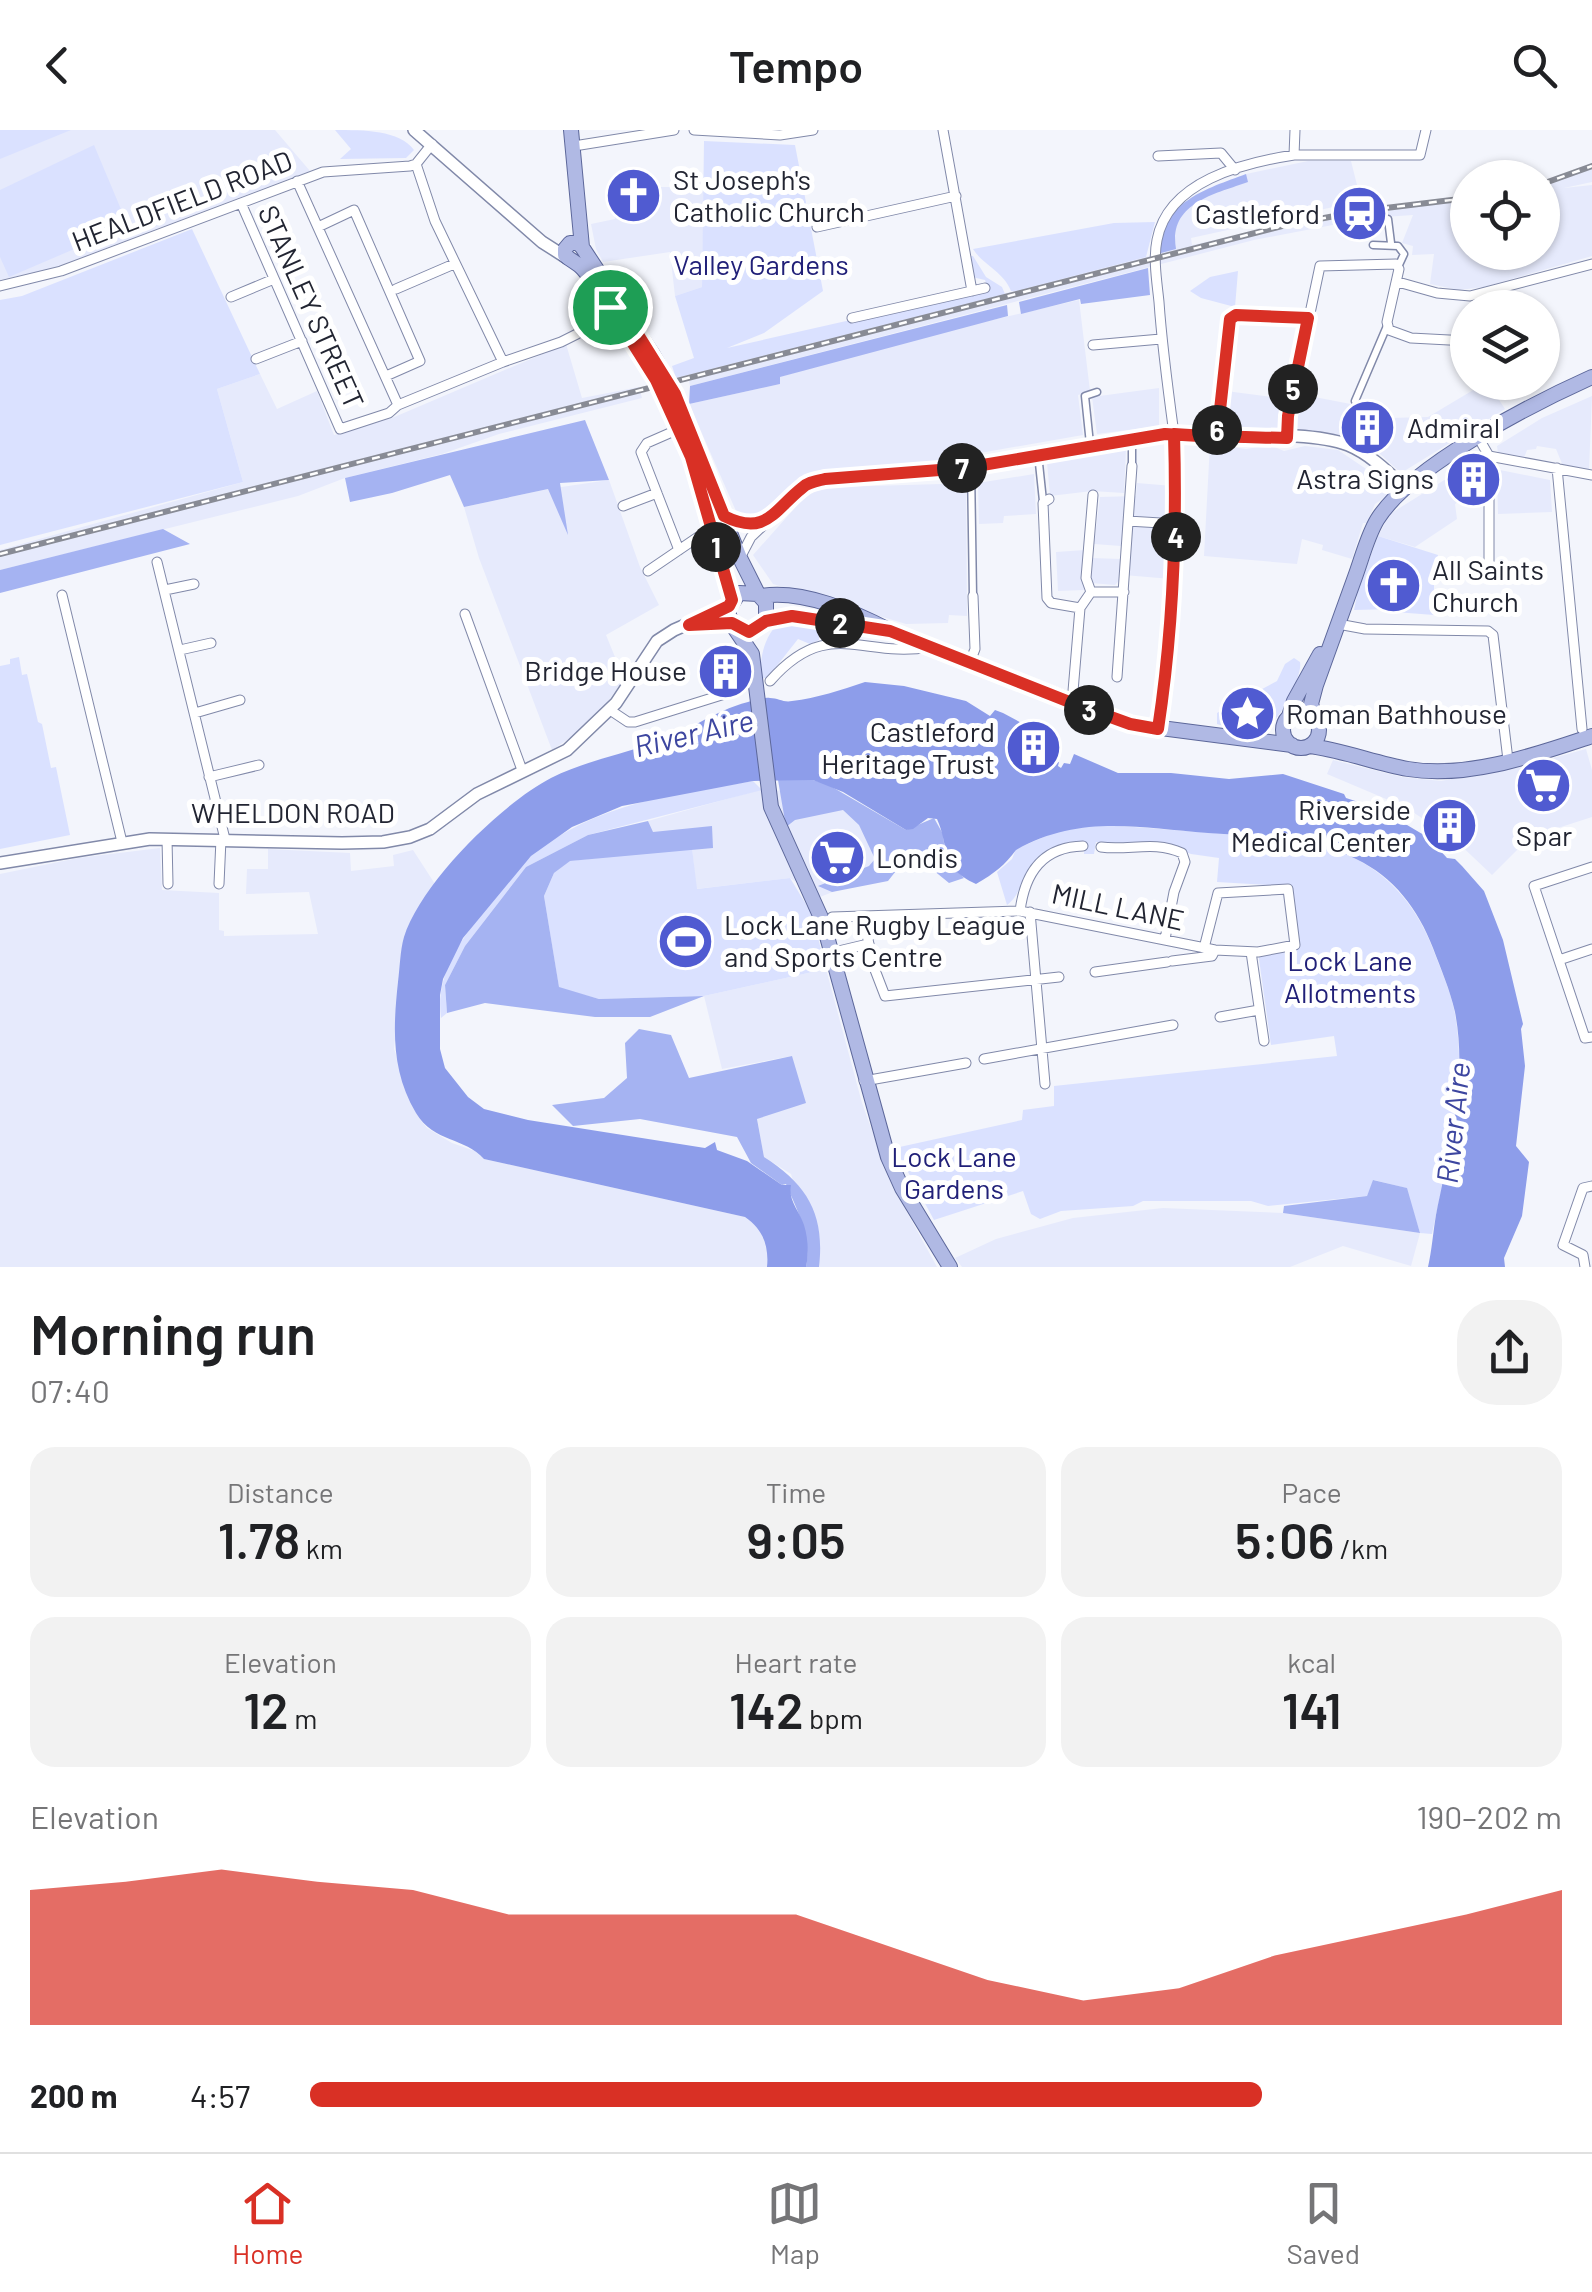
<!DOCTYPE html>
<html lang="en">
<head>
<meta charset="utf-8">
<style>
  :root { --surface:#fff; --page:#f2f2f2; --text:#202124; --muted:#757577; --line:#e0e0e0; --accent:#d93025 }
  body { margin:0; font-family:Barlow,sans-serif; background:var(--page); color:var(--text); height:100vh; display:flex; flex-direction:column; font-size:38px; white-space:nowrap }
  * { box-sizing:border-box; margin:0 }
  p { font-size:32px; color:var(--muted) }
  .icon { flex:none; width:55px; height:55px; fill:none; stroke:currentColor; stroke-width:2; stroke-linecap:round; stroke-linejoin:round }
  .map { position:relative; height:1137px; overflow:hidden }
  .side { display:flex; flex-direction:column; background:var(--surface); flex:1 }
  .side>* { flex:none }
  .fabs { position:absolute; left:1450px; top:30px; display:grid; gap:20px }
  .fabs a { display:grid; place-items:center; width:110px; height:110px; border-radius:50%; background:var(--surface); box-shadow:0 2px 8px #0004; font-size:50px }
  .pin { position:absolute; display:grid; place-items:center; width:85px; height:85px; color:#fff; margin:-42px; border:5px solid #fff; border-radius:50%; box-shadow:0 2px 10px #0007 }
  .km { position:absolute; width:50px; height:50px; margin:-25px; border-radius:50%; background:#222; color:#fff; font-size:28px; line-height:50px; text-align:center }
  .round { display:grid; place-items:center; flex:none; width:105px; height:105px; border-radius:40px; background:var(--page) }
  .summary { display:flex; align-items:center; justify-content:space-between; height:170px; padding:0 30px }
  h1 { font-size:55px; font-weight:600; line-height:75px }
  .stats { display:grid; grid-template-columns:repeat(3,1fr); gap:15px; height:170px; padding:10px 30px }
  .stats div { display:grid; align-content:center; border-radius:25px; background:var(--page); text-align:center }
  .stats b { font-size:50px; font-weight:600 }
  .stats small { font-size:28px; font-weight:400 }
  .stats p { font-size:28px }
  .chart { height:280px; padding:20px 30px }
  .chart p { display:flex; justify-content:space-between }
  .chart svg { width:100%; height:180px; margin-top:10px; fill:var(--accent); opacity:.7 }
  ul { padding:0 30px; list-style:none; font-size:32px }
  li { display:grid; grid-template-columns:160px 120px 1fr; align-items:center; height:75px }
  li i { height:25px; border-radius:12px; background:var(--accent) }
  header { display:flex; justify-content:space-between; align-items:center; height:130px; padding:0 30px; background:var(--surface); font-size:45px; font-weight:600 }
  .tab-bar { display:flex; justify-content:space-around; align-items:center; height:140px; border-top:2px solid var(--line); background:var(--surface); font-size:28px; color:var(--muted) }
  .tab-bar a { display:grid; justify-items:center; gap:5px }
  .tab-bar .active { color:var(--accent) }
  .map>svg:first-child { display:block }
</style>
</head>
<body>
<header><svg class="icon" aria-label="back" viewBox="0 0 24 24"><path d="M15 5l-7 7 7 7"/></svg>Tempo<svg class="icon" aria-label="search" viewBox="0 0 24 24"><circle cx="10" cy="10" r="6"/><path d="M15 15l6 6"/></svg></header>
<div class="map">
<svg width="1592" height="1137" viewBox="0 0 1592 1137">
  <rect width="100%" height="100%" fill="#f3f5fc"/>
  <path fill="#e6eafc" d="M0,0H275L310,41L51,139L0,150Z
    M1308,31H1351L1361,71L1191,108L1192,115L1358,79L1467,66L1468,122H1542L1543,52L1592,33V52L1564,58L1592,55V126L1484,157L1459,160L1430,154L1434,124L1412,125L1413,116L1402,113L1413,85L1369,88L1254,110L690,256L688,245L1161,123V110L1196,64L1246,44Z
    M658,57H704L702,157L675,166L670,122L603,132L596,119L591,94L615,89L614,81L651,77Z
    M1079,170L1090,261L1078,265L1083,305L980,323V327L941,335L837,339L804,344L769,380L750,387L736,381L689,274L780,254L779,247L932,204Z
    M566,214L582,268L639,257L642,268L499,304L442,324L345,348L298,366L0,440V420L243,352L217,259L260,244L277,279L317,261L334,305L392,288Z
    M1473,253H1488L1505,279L1401,343L1379,323L1357,310L1293,299L1294,273L1304,265L1361,276L1388,288L1428,287L1475,259Z
    M1159,258V296L1097,304L1092,267Z
    M1226,261L1288,269L1284,305L1223,300Z
    M1592,266L1589,340L1563,336L1556,319L1537,316L1536,319L1527,320L1524,328L1498,323L1497,316L1542,288Z
    M1210,314L1246,319L1270,315L1284,321L1305,316L1338,320L1384,351L1391,363L1375,374L1367,393H1363L1352,429L1322,420L1323,415L1302,409L1297,434L1204,426Z
    M1126,319L1124,363L1092,361L1050,366L1047,332Z
    M1470,334L1482,337V367L1464,368L1455,374L1457,389L1415,417L1378,406L1390,384Z
    M1500,340L1550,350L1552,382L1498,384L1497,342Z
    M1034,344L1036,384L1004,386L1003,393L979,394L978,353Z
    M963,345L966,347L967,486L949,485L948,493L906,494L773,454L753,425L809,362L835,357L942,354V350Z
    M609,350L640,437L659,475L606,505L624,549L593,592L552,620L479,428L464,377L548,359Z
    M1137,353L1173,356L1171,449L1124,445L1115,455L1091,453V428L1121,429V416L1094,414L1100,367L1136,366Z
    M1085,420L1084,460L1058,461L1056,422Z
    M1586,619L1592,640V687L1530,707L1492,745L1454,709L1405,677L1327,644L1333,630L1402,647L1441,651L1531,634Z
    M759,660L816,662L867,690L893,738L820,767L790,748L696,759L692,718H713L652,702L648,691Z
    M160,718L162,760L219,763V800L224,801V806L318,804L309,762L246,764L247,739H268V719L350,723L351,741L394,736L393,725L413,720L435,754L405,805L394,919L419,988L427,998L452,1013L475,1021L484,1029L745,1087L757,1095L762,1104L767,1121V1137H0V744L78,728Z
    M826,839L862,973L891,1053L937,1137H819L791,1044L764,1027L757,988L792,926L722,939L704,866Z
    M1163,1078L1283,1083L1420,1103L1411,1136L1343,1116L1290,1137H962L955,1128L996,1109L1073,1088Z"/>
  <path fill="#dae1ff" d="M0,0H71L0,29Z
    M335,0C363,0 400,0 414,20L406,28L340,29L351,19Z
    M704,11L795,15L823,161L764,203L727,218L988,159L985,150L972,147L969,126H973L986,147L1002,157L1005,164L676,248L672,236L694,228L675,166L702,157Z
    M94,15L128,96L9,147L0,127V60Z
    M1155,92L1146,127L1016,161H1011C1003,141 984,136 973,119L1114,93Z
    M192,99L260,244L217,259L243,352L0,415V170L22,166Z
    M1238,141L1235,177L1201,168L1190,161L1210,147Z
    M1378,406L1438,425L1434,446V485L1395,482L1394,479L1354,480L1358,460Z
    M813,492L819,499V510L810,514L798,509L768,547L761,549C759,530 764,506 779,493Z
    M19,527L22,545L27,544L38,592L42,594L51,638L56,637L70,705L0,719V536L10,534V529Z
    M1294,528L1300,532C1303,545 1280,591 1267,597C1254,604 1230,598 1217,594V583L1277,551L1285,534Z
    M753,651L762,660L588,705L526,737L465,816L445,855L447,883L441,888C436,850 454,820 476,791C493,769 510,743 531,726C595,673 675,664 753,651Z
    M1091,695C1132,696 1172,700 1213,703C1253,706 1295,707 1334,720C1383,736 1415,772 1433,819C1441,840 1451,862 1455,884C1468,957 1447,1033 1432,1104L1420,1103L1406,1058L1374,1050L1367,1066L1268,1076L1251,1071H1143L1133,1076L1061,1081L1040,1089L1031,1084L1023,1061L934,1090L895,1018L1022,990L1023,980L1054,976V956L1337,926L1334,906L1271,915L1258,822L1295,815L1287,756L1217,752L1219,728L1191,724L1166,715L1096,712L1094,724H1084L1085,712L1081,711C1051,716 1035,726 1022,754C1017,763 1015,769 1007,775L997,742L1012,729L1016,719L1062,699Z
    M692,718L697,759L790,748L812,784L826,839L704,866L599,869L559,858L544,766L554,743L569,731Z"/>
  <path fill="#a5b3f2" d="M1246,44L1248,52C1215,64 1168,73 1176,119L1161,123C1160,72 1206,59 1246,44Z
    M1148,138L1150,165L1081,174L1080,169L1021,184L1019,172Z
    M1007,175L1008,186L780,247V254L689,274L690,256Z
    M585,290L609,350L560,353L568,405L548,359L464,377L450,345L392,363L350,372L345,348Z
    M163,399L190,414L0,463V440Z
    M778,650H813L827,654L906,700L934,688L943,704L946,731L964,748L949,753L911,722L888,751L832,762L818,756L869,736L875,729L859,695L843,680L795,690L786,697Z
    M648,691L653,702L712,696L713,718L570,731L554,743L544,766L559,857L599,869L704,866L650,887H595L485,873L447,883L445,855L465,816L526,737L588,705Z
    M639,899L671,905L689,948L792,926L806,973L757,989L764,1027C808,1055 825,1085 819,1137H806C812,1107 797,1080 786,1054L782,1055L751,1033L737,1007L640,989L573,996L552,975L604,968L627,948L625,913Z
    M1373,1050L1407,1058L1420,1103L1283,1083L1284,1076L1367,1066Z"/>
  <path fill="#8d9dea" d="M865,552L904,556L966,571L990,586L995,580L1003,583L1055,611L1051,618L1029,617L1027,627L1050,631L1052,634L1059,632L1058,636L1061,638L1064,633L1070,634L1074,624L1118,643H1171L1229,649L1283,644L1344,664L1346,668L1380,679L1429,708L1447,728L1455,729L1462,736L1484,761L1503,810L1523,894L1521,899L1525,936L1516,1016L1529,1032L1522,1086L1504,1128L1505,1137H1428C1432,1120 1433,1102 1436,1085C1449,1020 1468,949 1455,882C1450,860 1441,839 1433,818C1418,779 1394,747 1356,729C1310,706 1257,706 1208,703C1138,698 1080,684 1016,720C1005,735 995,743 976,754C938,736 951,721 937,689L928,688L913,699L906,700L843,662L813,650L753,651L622,676L572,697L531,726L463,808L443,849L440,865V919L445,938L468,967L484,979L528,990L705,1018L715,1012L717,1020L747,1031L782,1055H791C788,1071 799,1080 804,1095C808,1108 809,1123 806,1137H767C769,1116 763,1099 745,1087L484,1029C465,1007 434,1013 416,983C391,941 393,898 398,852C400,837 400,821 404,807C421,753 501,674 551,648C583,632 618,625 651,614C685,604 713,581 748,572C754,570 764,567 770,568C778,568 784,573 792,571C817,568 841,560 865,552Z"/>
  <g fill="none" stroke-linecap="round" stroke-linejoin="round">
    <defs>
      <path id="pedestrian" d="M1388,89L1391,113
        M1373,115L1398,116L1404,124L1398,137
        M1355,271L1387,196
        M1132,309V336
        M1090,314L1085,266L1097,262
        M1038,324L1043,371
        M971,337L973,466
        M790,370L805,355L825,349L920,344L1172,304"/>
      <path id="minor" d="M694,0L780,5L813,0
        M943,0L972,161
        M574,16L674,0
        M1294,25L1295,0
        M1158,26L1221,23L1235,40
        M416,34L435,91L503,232
        M297,51L398,275
        M241,73L340,299L389,283L398,275L503,232L561,212L577,204L603,180L616,177
        M318,97L354,80L420,231L386,246
        M817,97L956,66
        M1398,152L1437,163L1470,166L1592,134
        M0,156L61,141L323,42L410,36L416,34L432,14
        M396,159L454,134
        M231,167L274,149
        M852,188L985,158
        M1093,215L1161,209
        M256,229L302,211
        M679,299L647,313L641,322L679,420
        M1174,304C1168,260 1162,216 1159,172C1157,152 1153,130 1157,110C1168,51 1243,33 1294,25H1420L1426,0
        M1217,307L1230,189L1236,185L1309,188
        M1478,307L1489,326L1592,345
        M1287,308L1288,287L1320,136L1396,134L1399,139L1387,192L1389,200L1411,208L1468,211
        M1557,338L1582,599
        M1049,369L1043,373L1047,468L1051,473L1080,478
        M623,376L657,363
        M725,386L747,394L768,390
        M1128,391L1177,394
        M740,428L751,407L790,370
        M157,432L225,709
        M1489,440V326
        M648,441L698,407
        M165,460L194,454
        M1091,462H1124
        M62,465L122,712
        M465,484L522,640
        M1338,494L1365,499L1488,501L1493,505L1508,630
        M180,520L211,513
        M970,532L975,519L973,466
        M1117,547L1132,336
        M770,551C828,485 863,529 929,517
        M1072,573L1080,478L1091,462L1086,448L1093,365
        M610,580L628,592H635L728,563
        M195,583L240,570
        M209,647L259,635
        M167,709L168,754
        M1101,717C1129,721 1154,710 1182,723L1185,732L1174,762L1165,809
        M1592,737L1534,756L1585,908L1592,907
        M219,754L221,709
        M1020,781C1025,742 1043,717 1083,716
        M1030,782L1045,954
        M832,787L1020,781L1215,820L1258,822L1295,815L1288,759L1218,763L1204,818
        M863,788L875,840L885,866L1059,847
        M1251,822L1264,911
        M830,823L868,814
        M1559,830L1592,819
        M1172,831L1212,826L1215,820
        M1095,842L1167,832
        M1220,887L1259,880
        M984,929L1173,895
        M864,951L966,933
        M1585,1137L1583,1125L1563,1115L1583,1058L1592,1056"/>
      <path id="tertiary" d="M414,0L542,112L567,128
        M1158,599C1173,500 1176,403 1174,304C1222,308 1307,299 1348,315C1370,324 1388,342 1405,358
        M0,733L150,709L342,713L383,712L410,707L430,699L477,664L567,620L616,573L657,511L674,500L729,476"/>
      <path id="primary" d="M571,0L582,117
        M761,466C803,459 854,482 891,501L1130,594L1292,615
        M732,469C716,423 708,374 691,328C671,270 623,185 583,139C578,133 571,131 565,125V119L570,113H578L582,117L653,225L675,264L740,428L758,464
        M766,491L798,486L880,500
        M736,498L749,502L766,491V473L758,464L739,463L728,480L731,493L752,524L771,677L823,792L888,1027L902,1058L950,1137
        M1283 600a18 18 0 1 1 36 0a18 18 0 1 1-36 0Z
        M1289,586L1294,571L1320,524
        M1316,589L1311,574L1316,555C1329,519 1342,483 1355,447C1362,428 1367,407 1377,390C1410,336 1534,273 1592,247
        M1309,616C1342,620 1375,633 1408,639C1468,649 1535,625 1592,606"/>
    </defs>
    <use href="#pedestrian" stroke="#8189a9" stroke-width="9"/>
    <use href="#minor" stroke="#8189a9" stroke-width="11"/>
    <use href="#tertiary" stroke="#8189a9" stroke-width="14"/>
    <use href="#primary" stroke="#5c679a" stroke-width="16"/>
    <use href="#pedestrian" stroke="#fff" stroke-width="6"/>
    <use href="#minor" stroke="#fff" stroke-width="9"/>
    <use href="#tertiary" stroke="#fff" stroke-width="11"/>
    <use href="#primary" stroke="#b0b9e4" stroke-width="14"/>
    <defs>
      <path id="rail" d="M1542,54L1592,36
        M0,424L1282,96L1361,81L1468,68"/>
    </defs>
    <use href="#rail" stroke="#888b95" stroke-width="6"/>
    <use href="#rail" stroke="#fff" stroke-width="2.5" stroke-dasharray="8" stroke-linecap="butt"/>
  </g>
  <g fill="none" stroke-linecap="round" stroke-linejoin="round">
    <defs>
      <path id="route" d="M610,177L656,250L691,327L732,470L729,476L689,495L732,493L749,502L766,491L792,486L890,501L1072,573L1130,594L1158,599C1173,501 1177,403 1174,304C1212,307 1249,307 1287,308L1288,286L1308,188L1236,185L1230,189L1217,307L1165,304L965,338L825,349C817,351 808,352 802,358C774,380 766,407 724,386L675,264L622,179L610,177"/>
    </defs>
    <use href="#route" stroke="#fff" stroke-width="20"/>
    <use href="#route" stroke="#d93025" stroke-width="12"/>
  </g>
  <defs>
    <symbol id="church-disc" viewBox="-11 -11 22 22"><circle r="9.5" fill="#505bd1" stroke="#fff"/><path d="M-1.2-6h2.4v3.5h3.3v2.4h-3.3V6h-2.4V-.1h-3.3v-2.4h3.3Z" fill="#fff"/></symbol>
    <symbol id="station-disc" viewBox="-11 -11 22 22"><circle r="9.5" fill="#505bd1" stroke="#fff"/><path d="M-3-6H3Q5-6 5-4V2Q5 4 3 4L4.5 6H3L1.5 4h-3L-3 6H-4.5L-3 4Q-5 4-5 2V-4Q-5-6-3-6ZM-3.5-4v3h7v-3ZM-3.5 1v1.5H-2V1ZM2 1v1.5H3.5V1Z" fill="#fff"/></symbol>
    <symbol id="building-disc" viewBox="-11 -11 22 22"><circle r="9.5" fill="#505bd1" stroke="#fff"/><path d="M-4-6H4V6H1V3H-1V6H-4ZM-2.5-4.3h1.7v1.8h-1.7ZM.8-4.3h1.7v1.8H.8ZM-2.5-1h1.7V.8h-1.7ZM.8-1h1.7V.8H.8Z" fill="#fff"/></symbol>
    <symbol id="sight-disc" viewBox="-11 -11 22 22"><circle r="9.5" fill="#505bd1" stroke="#fff"/><path d="M0-6L1.8-2.2L6-1.7L2.9 1.2L3.7 5.4L0 3.3L-3.7 5.4L-2.9 1.2L-6-1.7L-1.8-2.2Z" fill="#fff"/></symbol>
    <symbol id="supermarket-disc" viewBox="-11 -11 22 22"><circle r="9.5" fill="#505bd1" stroke="#fff"/><path d="M-6-5.5h2.5l.6 2H6L4.5 2H-2.5L-4.4-4H-6ZM-1.5 3.2a1.3 1.3 0 1 0 .1 0ZM3 3.2a1.3 1.3 0 1 0 .1 0Z" fill="#fff"/></symbol>
    <symbol id="stadium-disc" viewBox="-11 -11 22 22"><circle r="9.5" fill="#505bd1" stroke="#fff"/><path d="M0-5a6.5 5 0 1 0 0 10a6.5 5 0 1 0 0-10ZM-3.5-1.8h7v3.6h-7Z" fill="#fff"/></symbol>
  </defs>
  <g fill-rule="evenodd">
    <use href="#church-disc" x="602" y="34" width="63" height="63"/>
    <use href="#station-disc" x="1328" y="52" width="63" height="63"/>
    <use href="#building-disc" x="1336" y="266" width="63" height="63"/>
    <use href="#building-disc" x="1442" y="318" width="63" height="63"/>
    <use href="#church-disc" x="1362" y="424" width="63" height="63"/>
    <use href="#building-disc" x="694" y="510" width="63" height="63"/>
    <use href="#sight-disc" x="1216" y="552" width="63" height="63"/>
    <use href="#building-disc" x="1002" y="586" width="63" height="63"/>
    <use href="#supermarket-disc" x="1512" y="624" width="63" height="63"/>
    <use href="#building-disc" x="1418" y="664" width="63" height="63"/>
    <use href="#supermarket-disc" x="806" y="696" width="63" height="63"/>
    <use href="#stadium-disc" x="654" y="780" width="63" height="63"/>
  </g>
  <g text-anchor="middle" stroke-width="10" stroke-linejoin="round" paint-order="stroke">
    <g font-size="28" fill="#222532" stroke="#fff" text-anchor="start">
      <text x="673" y="60">St Joseph's<tspan x="673" dy="32">Catholic Church</tspan></text>
      <text x="1320" y="94" text-anchor="end">Castleford</text>
      <text x="1407" y="308">Admiral</text>
      <text x="1434" y="359" text-anchor="end">Astra Signs</text>
      <text x="1432" y="450">All Saints<tspan x="1432" dy="32">Church</tspan></text>
      <text x="687" y="551" text-anchor="end">Bridge House</text>
      <text x="1286" y="594">Roman Bathhouse</text>
      <text x="995" y="612" text-anchor="end">Castleford<tspan x="995" dy="32">Heritage Trust</tspan></text>
      <text x="1411" y="690" text-anchor="end">Riverside<tspan x="1411" dy="32">Medical Center</tspan></text>
      <text x="1544" y="716" text-anchor="middle">Spar</text>
      <text x="876" y="738">Londis</text>
      <text x="724" y="805">Lock Lane Rugby League<tspan x="724" dy="32">and Sports Centre</tspan></text>
    </g>
    <g font-size="28" fill="#222532" stroke="#fff">
      <text transform="translate(182 71) rotate(-21)" y="10">HEALDFIELD ROAD</text>
      <text transform="translate(311 177) rotate(66)" y="10">STANLEY STREET</text>
      <text x="293" y="693">WHELDON ROAD</text>
      <text transform="translate(1118 777) rotate(12)" y="10">MILL LANE</text>
    </g>
    <g font-size="28" fill="#212078" stroke="#fff">
      <text x="761" y="145">Valley Gardens</text>
      <text x="1350" y="841">Lock Lane<tspan x="1350" dy="32">Allotments</tspan></text>
      <text x="954" y="1037">Lock Lane<tspan x="954" dy="32">Gardens</tspan></text>
    </g>
    <g font-size="30" font-style="italic" fill="#3d46a0" stroke="#fff">
      <text transform="translate(694 604) rotate(-13)" y="10">River Aire</text>
      <text transform="translate(1454 993) rotate(-84)" y="10">River Aire</text>
    </g>
  </g>
</svg>
<div class="fabs">
<a><svg class="icon" aria-label="locate" viewBox="0 0 24 24"><circle cx="12" cy="12" r="6"/><path d="M12 2v4M12 18v4M2 12h4M18 12h4"/></svg></a>
<a><svg class="icon" aria-label="layers" viewBox="0 0 24 24"><path d="M12 4l9 5-9 5-9-5zM3 14l9 5 9-5"/></svg></a>
</div>
<div class="pin" style="left:610px;top:177px;background:#1e9e55"><svg class="icon" aria-label="arrive" viewBox="0 0 24 24"><path d="M6 21V4h12l-3 4 3 4H6"/></svg></div>
<b class="km" style="left:716px;top:417px">1</b>
<b class="km" style="left:840px;top:493px">2</b>
<b class="km" style="left:1089px;top:580px">3</b>
<b class="km" style="left:1176px;top:407px">4</b>
<b class="km" style="left:1293px;top:259px">5</b>
<b class="km" style="left:1217px;top:300px">6</b>
<b class="km" style="left:962px;top:338px">7</b>
</div>
<section class="side">
<div class="summary"><div><h1>Morning run</h1><p>07:40</p></div><a class="round"><svg class="icon" aria-label="share" viewBox="0 0 24 24"><path d="M12 15V3M7 8l5-5 5 5M5 13v7h14v-7"/></svg></a></div>
<div class="stats">
<div><p>Distance</p><b>1.78<small> km</small></b></div>
<div><p>Time</p><b>9:05</b></div>
<div><p>Pace</p><b>5:06<small> /km</small></b></div>
</div>
<div class="stats">
<div><p>Elevation</p><b>12<small> m</small></b></div>
<div><p>Heart rate</p><b>142<small> bpm</small></b></div>
<div><p>kcal</p><b>141</b></div>
</div>
<div class="chart"><p><span>Elevation</span>190–202 m</p>
<svg viewBox="0 0 160 44" preserveAspectRatio="none"><path d="M0 44V11L10 9L20 6L30 9L40 11L50 17L60 17L70 17L80 17L90 25L100 33L110 38L120 35L130 27L140 22L150 17L160 11V44z"/></svg>
</div>
<ul>
<li><b>200 m</b>4:57<i style="width:76%"></i></li>
</ul>
</section>
<nav class="tab-bar">
<a class="active"><svg class="icon" aria-label="home" viewBox="0 0 24 24"><path d="M3 11l9-7 9 7M6 9v11h12V9"/></svg>Home</a>
<a><svg class="icon" aria-label="map" viewBox="0 0 24 24"><path d="M3 6l6-2 6 2 6-2v14l-6 2-6-2-6 2zM9 4v14M15 6v14"/></svg>Map</a>
<a><svg class="icon" aria-label="saved" viewBox="0 0 24 24"><path d="M7 4h10v16l-5-4-5 4z"/></svg>Saved</a>
</nav>
</body>
</html>
